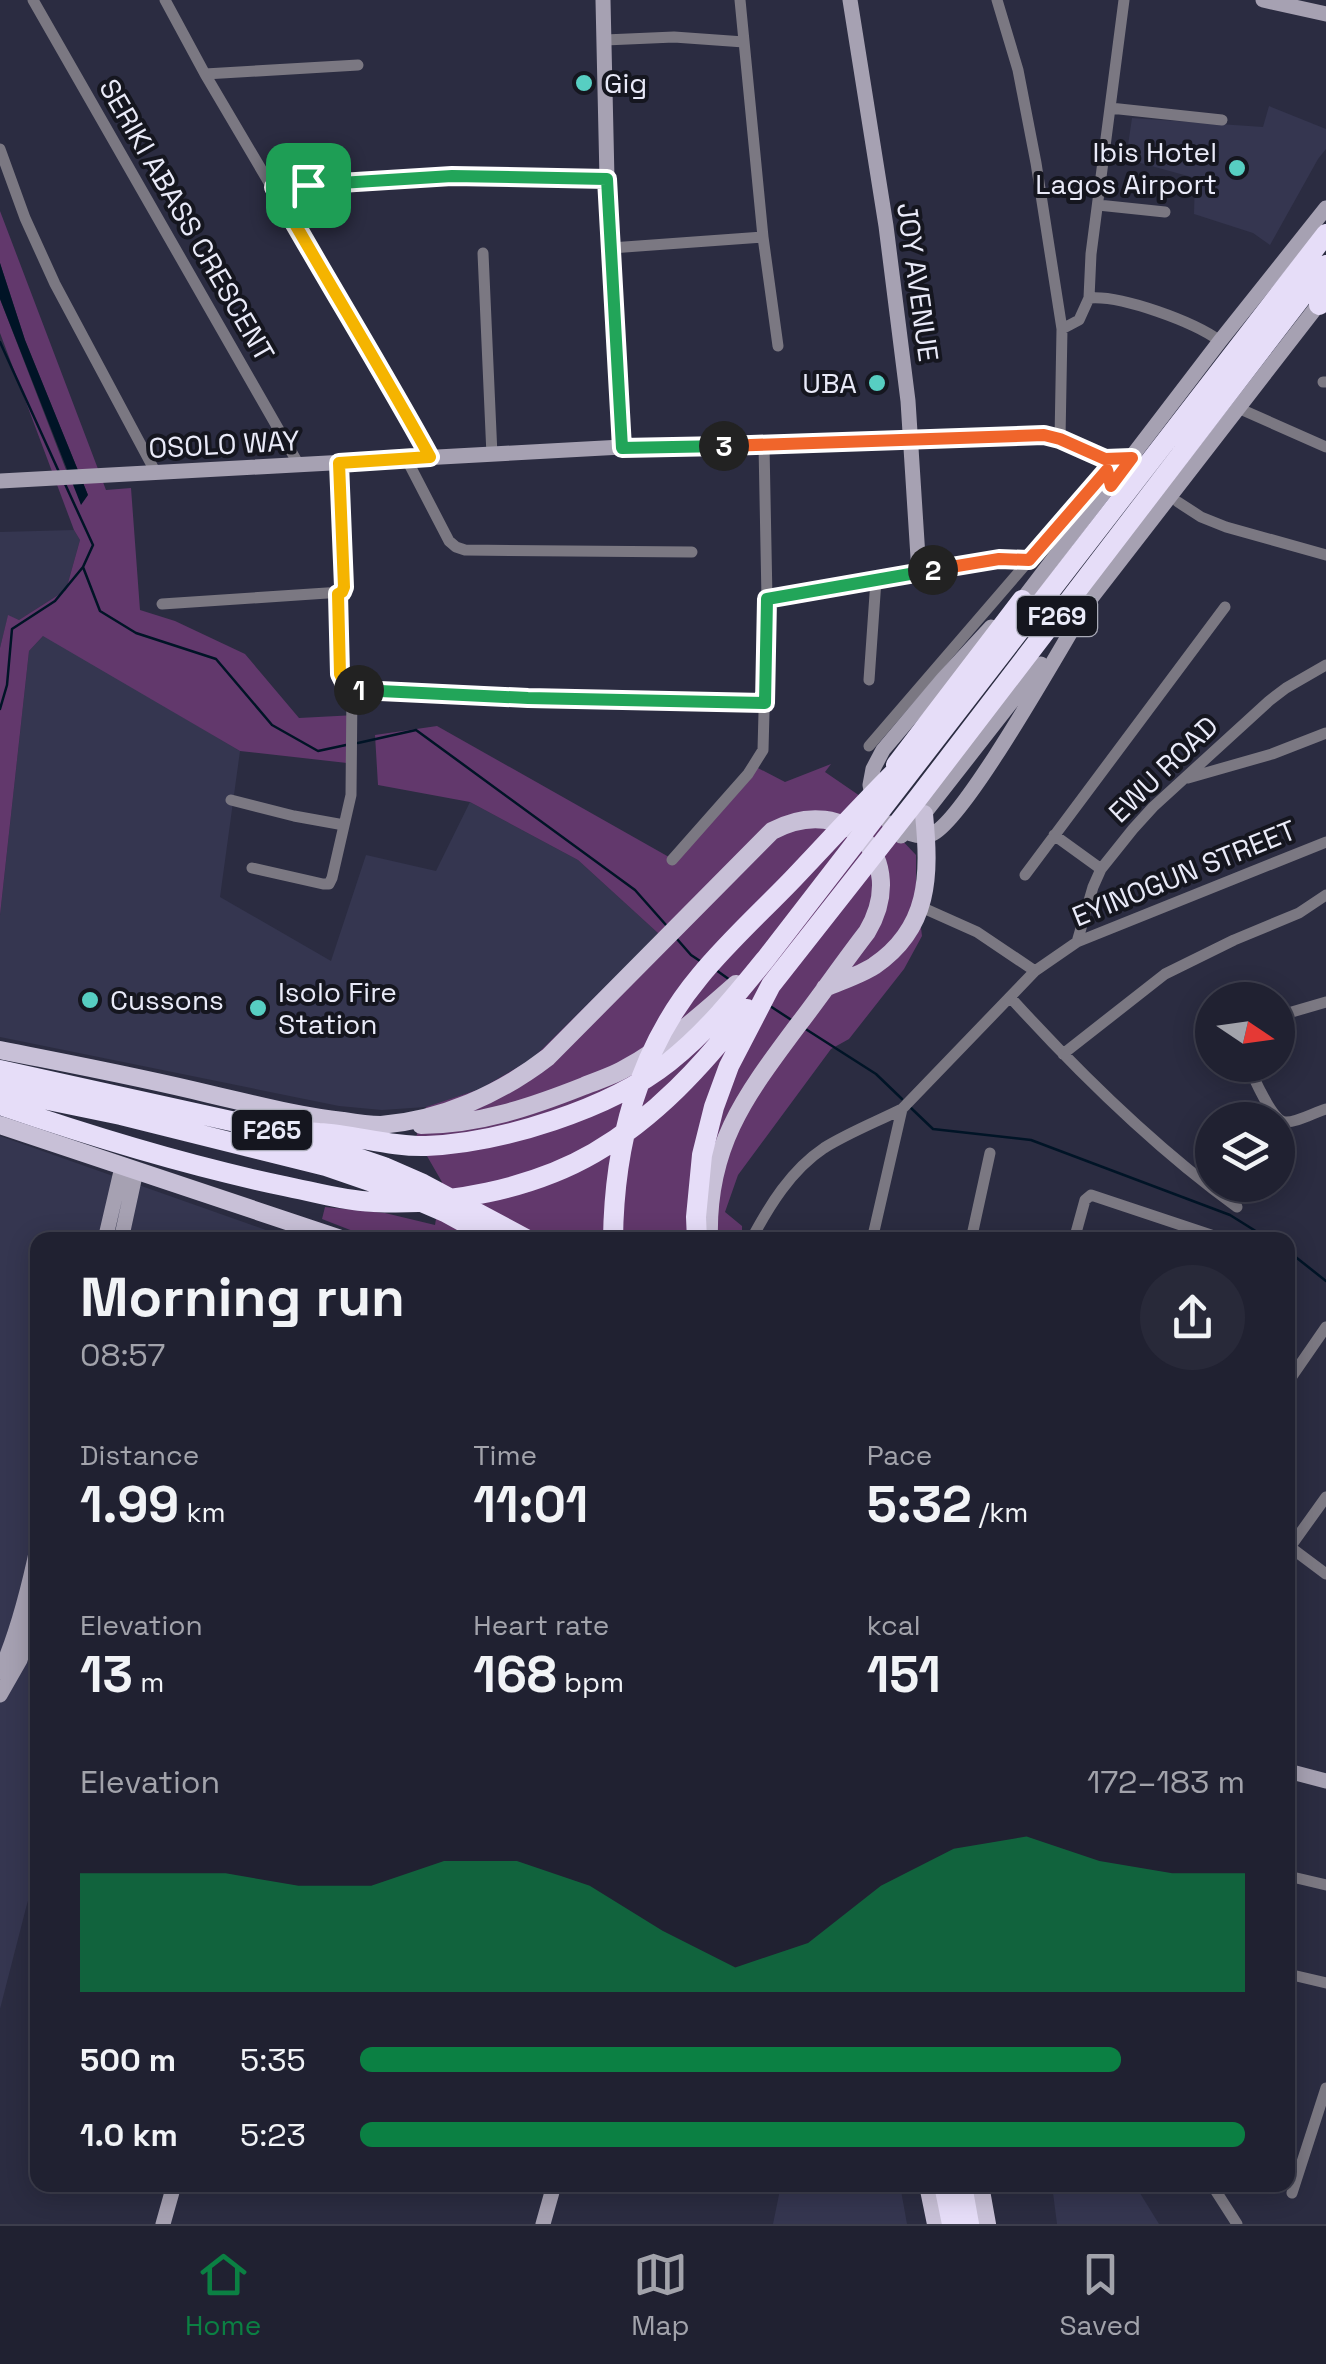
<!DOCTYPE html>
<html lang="en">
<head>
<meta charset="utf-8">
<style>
  :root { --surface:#202131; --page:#282939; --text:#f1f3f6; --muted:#a2a3ab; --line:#3d3e4d; --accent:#0b8043 }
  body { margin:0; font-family:"Space Grotesk",sans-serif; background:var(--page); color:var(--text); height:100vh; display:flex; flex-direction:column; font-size:38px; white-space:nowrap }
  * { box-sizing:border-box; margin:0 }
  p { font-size:32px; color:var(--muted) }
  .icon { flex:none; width:55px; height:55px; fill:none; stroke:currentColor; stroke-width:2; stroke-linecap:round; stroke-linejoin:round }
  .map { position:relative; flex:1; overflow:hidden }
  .drawer { position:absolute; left:30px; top:1232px; width:1265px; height:960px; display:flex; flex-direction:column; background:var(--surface); border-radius:20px; box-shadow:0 5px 25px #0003,0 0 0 2px var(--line) }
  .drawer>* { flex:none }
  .needle { width:65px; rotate:103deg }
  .tools { position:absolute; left:1195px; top:982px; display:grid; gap:20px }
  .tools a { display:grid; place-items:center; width:100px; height:100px; border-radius:50%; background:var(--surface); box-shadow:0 5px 25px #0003,0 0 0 2px var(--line); font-size:50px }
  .pin { position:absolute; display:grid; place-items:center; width:85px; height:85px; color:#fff; margin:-42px; border-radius:20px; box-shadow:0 5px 15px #0006 }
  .km { position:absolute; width:50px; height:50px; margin:-25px; border-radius:50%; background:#222; color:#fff; font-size:28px; line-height:50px; text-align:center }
  .round { display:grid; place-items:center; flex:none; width:105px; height:105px; border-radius:52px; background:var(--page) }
  .headline { display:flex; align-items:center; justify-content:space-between; height:170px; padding:0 50px }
  h1 { font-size:55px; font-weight:800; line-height:75px }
  .metrics { display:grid; grid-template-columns:repeat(3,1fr); gap:15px; height:170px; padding:10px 50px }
  .metrics div { display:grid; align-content:center }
  .metrics b { font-size:50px; font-weight:800 }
  .metrics small { font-size:28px; font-weight:400 }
  .metrics p { font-size:28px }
  .chart { height:280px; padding:20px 50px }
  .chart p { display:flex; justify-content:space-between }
  .chart svg { width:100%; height:180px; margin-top:10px; fill:var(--accent); opacity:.7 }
  ul { padding:0 50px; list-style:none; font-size:32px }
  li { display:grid; grid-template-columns:160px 120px 1fr; align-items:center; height:75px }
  li i { height:25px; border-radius:12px; background:var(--accent) }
  .tabs { display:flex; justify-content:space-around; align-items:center; height:140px; border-top:2px solid var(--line); background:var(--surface); font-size:28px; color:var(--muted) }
  .tabs a { display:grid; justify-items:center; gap:5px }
  .tabs .selected { color:var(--accent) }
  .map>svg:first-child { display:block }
</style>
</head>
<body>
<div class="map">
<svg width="1326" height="2224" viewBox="0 0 1326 2224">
  <rect width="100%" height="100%" fill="#2b2c41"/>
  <path fill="#353650" d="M1269,106L1326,129V149L1318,159L1270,245L1253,233L1194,214L1195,178L1126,159L1132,118L1263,127Z
    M74,530L80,540L66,590L19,620L8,616L0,648V532Z
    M44,635L240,751L220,897L331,961L366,855L436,871L470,802L578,860L659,934L532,1059L480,1089L426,1107L382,1110L339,1106L0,1037V915L29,651Z
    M0,1136L294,1240H38L37,1873L27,1904L0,2009Z
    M781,2185H900L907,2224H773Z
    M1052,2185H1135L1159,2224H1057Z"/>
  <path fill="#62386c" d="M0,211L106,490L131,488L140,610L175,621L245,654L299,718L356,715L347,763L240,751L43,636L29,651L0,915V648L8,615L19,620L66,590L80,540L74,530L0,333V299L68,475L88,495L25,340L0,263Z
    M437,726L676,861L756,767L785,782L831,764L825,772L860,796L916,855V888L922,936L904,969L849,1039L831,1049L738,1175L725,1212L742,1226V1240H376L322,1219L325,1207L385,1213L435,1225L442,1182L416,1137L426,1107L480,1089L532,1059L659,934L578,860L470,802L378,785L375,735Z"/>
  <path fill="#001426" d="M0,263L25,340L88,495L81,505L0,299Z"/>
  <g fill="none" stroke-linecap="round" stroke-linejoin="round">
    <path stroke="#001426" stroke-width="2.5" d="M0,342L59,472
      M83,567L100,611L136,633L216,659L272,725L318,751L346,745
      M0,709L7,685L12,629L55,601L83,567L93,545L65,484
      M358,743L416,730L635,890L666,925
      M677,939L691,955L700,961
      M716,970L730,980
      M770,1006L793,1021
      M804,1028L876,1074L902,1099
      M911,1108L933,1129L1031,1140L1230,1215L1270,1240
      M1288,1251L1326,1281"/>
    <path stroke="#7b7882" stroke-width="11" d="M33,0L299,465
      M165,0L205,74L333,291L384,372L429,457
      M997,0L1018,70L1036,163L1062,329L1060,439
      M605,40L674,37L744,42
      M205,74L358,65
      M1110,108L1222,120
      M0,149L25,218L55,284L156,473
      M274,187L452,175L607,179
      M1098,205L1165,212
      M763,237L778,346
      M611,248L763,237L740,0
      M483,253L492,455
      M1089,298C1122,295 1194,322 1220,341
      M1062,329L1079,320L1089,298L1091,254L1124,0
      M1323,382H1326
      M1238,408L1326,447
      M407,460L449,541L456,547L465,550L692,552
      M1178,502L1201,517L1226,527L1326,555
      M337,594L340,674L346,686L352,690L528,697L765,703
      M767,599L951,566L999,559L1029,560
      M162,604L342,592L344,587L339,463
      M869,680L876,580
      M869,746L1107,470
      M1188,778L1272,754L1326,733
      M231,800L294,816L344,825
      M1054,835L1101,869
      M672,860L748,774L763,750L767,599L764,445
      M252,868L323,884H329L332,878L351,795L352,690
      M1025,875L1225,607
      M921,907L977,932L1035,971
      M1077,942L1093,887L1101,869L1133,829L1153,807L1269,701L1286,688L1326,665
      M1010,997C1079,1073 1154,1147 1237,1207
      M1278,1016L1326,1002
      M1063,1054L1165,974L1234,940L1299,913L1326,895
      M1249,1065C1253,1077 1272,1120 1285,1122C1296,1123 1315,1112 1326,1109
      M751,1240C769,1206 791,1170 824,1148C848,1133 876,1122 902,1109
      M872,1240L902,1109L1035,971L1077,942L1326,842
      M971,1240L990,1153
      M1074,1240L1085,1200L1091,1195L1226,1240
      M1288,1382L1326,1327
      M1290,1547L1326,1574
      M1288,1550L1326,1497
      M1288,1876L1326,1885
      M1288,1974L1326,1983
      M1212,2185L1237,2224
      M1292,2193L1326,2088"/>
    <path stroke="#a6a1b2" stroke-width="15" d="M603,0L607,179L622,447
      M850,0L886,226L908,401L919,573
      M1263,0L1326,14
      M0,481L622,447L764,445L1008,435H1044L1077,445L1105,459H1132
      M1016,605L1022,600L1220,341L1326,208
      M1079,614L1325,296
      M873,800L870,785L873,769L883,750L943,679L991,627
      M889,823C901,830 917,840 932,834C964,821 1061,647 1085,608
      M901,836L924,814L1041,664
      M105,1240L122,1167
      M121,1240L136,1171
      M0,1672C18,1632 29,1587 38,1544
      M0,1695L20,1660L38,1601
      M1288,1771L1326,1781
      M163,2224L174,2185
      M543,2224L554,2185"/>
    <path stroke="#c8c0d7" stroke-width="18" d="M825,988C841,981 860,975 874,966C930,928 930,875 924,814
      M0,1050C70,1064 140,1077 209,1094C253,1104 297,1116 343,1121C355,1123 369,1125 381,1125C442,1120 500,1094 548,1057L772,831C847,791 910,860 867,932C843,963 822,994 798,1025C745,1096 706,1147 709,1240
      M0,1125L344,1240
      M421,1125C478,1125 531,1107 584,1086C598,1080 613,1076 626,1068C666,1046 702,1014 736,984
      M928,2185L936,2224
      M980,2185L987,2224"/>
    <path stroke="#e6ddf8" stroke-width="20" d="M1319,305L1326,269
      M896,765L1022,600
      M0,1070L281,1132L384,1167L423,1184L528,1240
      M0,1090L121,1115L326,1166L387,1187L445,1212L496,1240
      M0,1105C93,1137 188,1166 284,1186C314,1192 344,1201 374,1202C445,1206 532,1189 594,1153C656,1117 703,1065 747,1009
      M281,1132C294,1132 307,1132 319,1133C355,1135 390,1147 426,1146C501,1143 610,1109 669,1062C707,1032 738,993 768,956L1326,234
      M613,1240C614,1145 638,1050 700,976C727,943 760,913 790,882C829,841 867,799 907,760
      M697,1240L696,1217L702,1155L714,1107L729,1066L771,985L918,798L1326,265
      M944,2185L952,2224
      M962,2185L969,2224"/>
  </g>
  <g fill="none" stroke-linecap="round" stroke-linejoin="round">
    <defs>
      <path id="split-1" d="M308,185L274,187C325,278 380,366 430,457L339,463L344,587L342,592L338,594L340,674L346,686L352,690H359"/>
      <path id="split-2" d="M359,690L528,698L765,703L767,599L933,570"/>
      <path id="split-3" d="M724,446L1044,435L1060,439L1105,459L1132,458L1111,486L1107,470L1029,560L999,559L933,570"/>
      <path id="split-4" d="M308,185L452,176L607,179L622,448L724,446"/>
    </defs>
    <use href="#split-1" stroke="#fff" stroke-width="20"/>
    <use href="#split-2" stroke="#fff" stroke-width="20"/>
    <use href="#split-3" stroke="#fff" stroke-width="20"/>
    <use href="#split-4" stroke="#fff" stroke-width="20"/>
    <use href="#split-1" stroke="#f5b400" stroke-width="12"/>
    <use href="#split-2" stroke="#22a559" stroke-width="12"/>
    <use href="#split-3" stroke="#f0652b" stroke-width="12"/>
    <use href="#split-4" stroke="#22a559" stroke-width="12"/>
  </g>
  <g fill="#57cec2" stroke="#15161f" stroke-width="4">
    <circle cx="584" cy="83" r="10"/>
    <circle cx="1237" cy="168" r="10"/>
    <circle cx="877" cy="383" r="10"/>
    <circle cx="90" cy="1000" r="10"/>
    <circle cx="258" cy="1008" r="10"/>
  </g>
  <g text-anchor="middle" stroke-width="8" stroke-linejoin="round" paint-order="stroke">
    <g fill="#15161f" stroke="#a9aab7" stroke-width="2.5">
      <rect x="1017" y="596" width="80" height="40" rx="8"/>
      <rect x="232" y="1110" width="80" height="40" rx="8"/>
    </g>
    <g font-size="25" font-weight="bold" fill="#e9eaf8">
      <text x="1057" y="625">F269</text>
      <text x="272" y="1139">F265</text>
    </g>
    <g font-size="28" fill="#e9eaf8" stroke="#15161f" text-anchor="start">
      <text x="604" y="93">Gig</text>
      <text x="1217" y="162" text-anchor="end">Ibis Hotel<tspan x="1217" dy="32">Lagos Airport</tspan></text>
      <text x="857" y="393" text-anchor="end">UBA</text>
      <text x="278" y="1002">Isolo Fire<tspan x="278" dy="32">Station</tspan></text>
      <text x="110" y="1010">Cussons</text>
    </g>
    <g font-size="28" fill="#e9eaf8" stroke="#15161f">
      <text transform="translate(187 220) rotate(60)" y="10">SERIKI ABASS CRESCENT</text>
      <text transform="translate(918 282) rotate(82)" y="10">JOY AVENUE</text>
      <text transform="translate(224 444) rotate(-3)" y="10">OSOLO WAY</text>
      <text transform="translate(1163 769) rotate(-44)" y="10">EWU ROAD</text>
      <text transform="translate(1184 873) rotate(-22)" y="10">EYINOGUN STREET</text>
    </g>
  </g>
</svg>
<div class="tools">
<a><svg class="needle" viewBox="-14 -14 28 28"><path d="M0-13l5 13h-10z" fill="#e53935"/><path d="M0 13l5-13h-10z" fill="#a2a3ab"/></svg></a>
<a><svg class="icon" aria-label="layers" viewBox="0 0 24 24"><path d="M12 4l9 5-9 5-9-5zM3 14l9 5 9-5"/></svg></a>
</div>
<div class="pin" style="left:308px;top:185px;background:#1e9e55"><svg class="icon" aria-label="arrive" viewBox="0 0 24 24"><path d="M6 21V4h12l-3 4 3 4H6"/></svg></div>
<b class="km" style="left:359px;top:690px">1</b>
<b class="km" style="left:933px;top:570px">2</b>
<b class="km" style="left:724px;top:446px">3</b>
<section class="drawer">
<div class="headline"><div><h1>Morning run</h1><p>08:57</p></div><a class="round"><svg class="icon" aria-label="share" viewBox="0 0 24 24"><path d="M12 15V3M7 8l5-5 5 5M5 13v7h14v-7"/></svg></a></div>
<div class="metrics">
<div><p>Distance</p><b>1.99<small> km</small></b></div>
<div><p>Time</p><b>11:01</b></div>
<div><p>Pace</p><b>5:32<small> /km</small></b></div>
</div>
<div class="metrics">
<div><p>Elevation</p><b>13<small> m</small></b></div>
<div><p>Heart rate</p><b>168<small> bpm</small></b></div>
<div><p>kcal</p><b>151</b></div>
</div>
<div class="chart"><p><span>Elevation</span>172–183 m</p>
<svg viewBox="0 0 160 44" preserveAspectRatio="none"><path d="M0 44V15L10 15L20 15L30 18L40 18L50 12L60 12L70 18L80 29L90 38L100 32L110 18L120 9L130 6L140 12L150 15L160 15V44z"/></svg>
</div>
<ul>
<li><b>500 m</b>5:35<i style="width:86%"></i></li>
<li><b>1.0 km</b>5:23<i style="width:100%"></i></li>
</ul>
</section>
</div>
<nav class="tabs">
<a class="selected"><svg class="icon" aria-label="home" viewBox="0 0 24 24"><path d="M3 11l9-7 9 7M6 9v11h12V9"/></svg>Home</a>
<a><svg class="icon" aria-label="map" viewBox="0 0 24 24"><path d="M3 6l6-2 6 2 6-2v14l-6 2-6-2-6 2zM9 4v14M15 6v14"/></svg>Map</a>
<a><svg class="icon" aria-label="saved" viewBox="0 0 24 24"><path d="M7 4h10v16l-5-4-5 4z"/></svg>Saved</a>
</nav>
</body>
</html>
